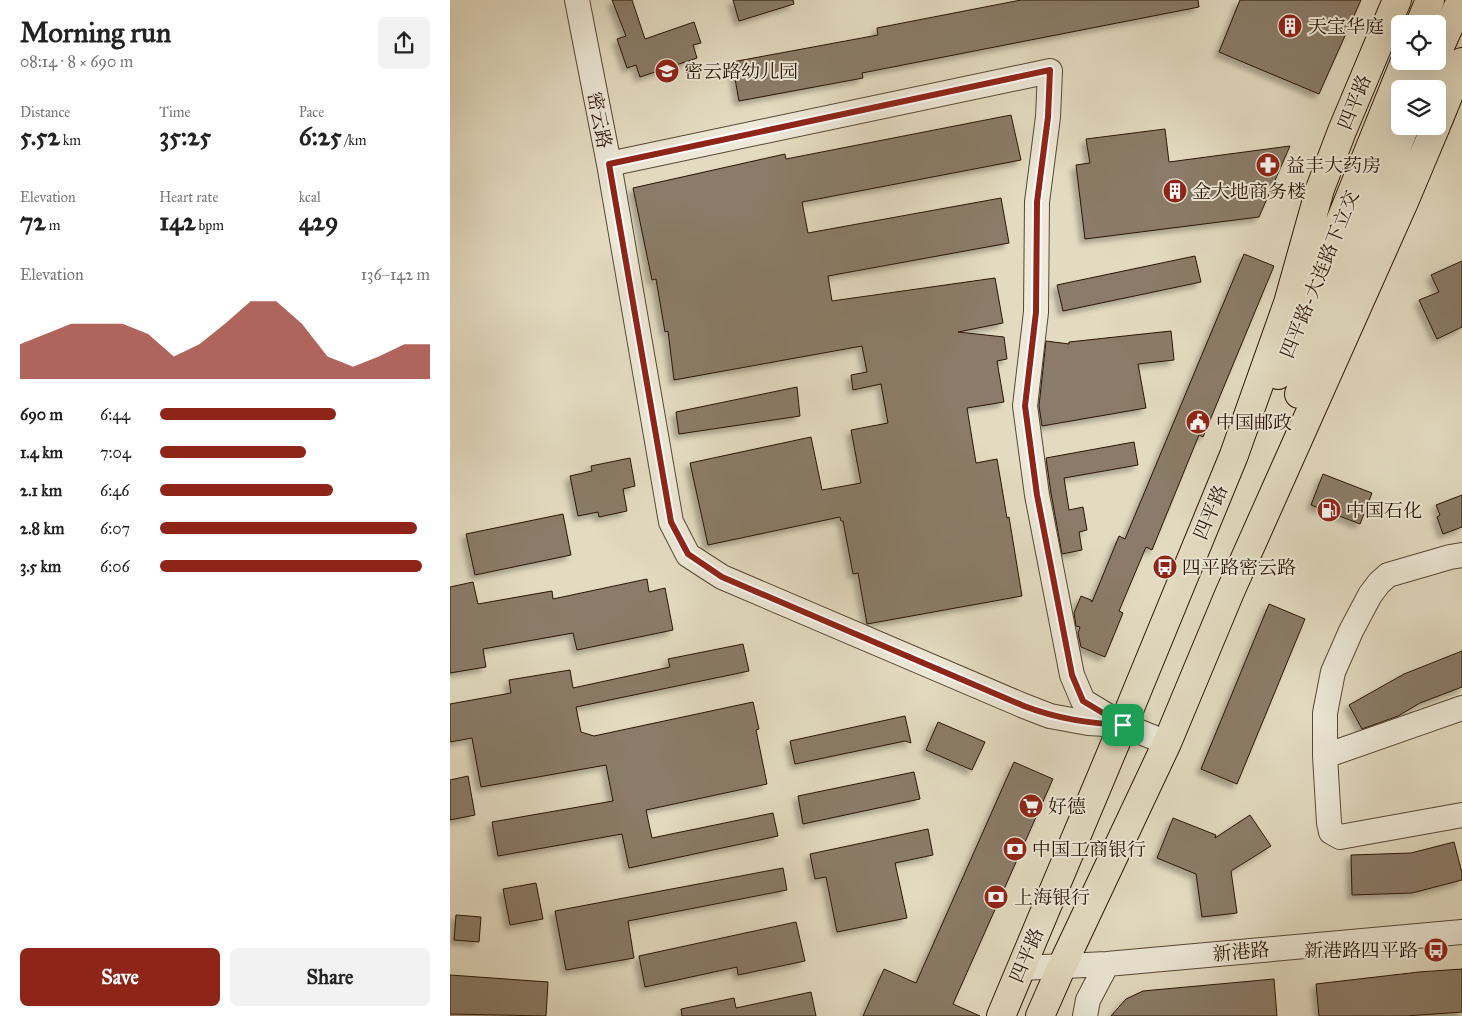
<!DOCTYPE html>
<html lang="en">
<head>
<meta charset="utf-8">
<style>
  :root { --surface:#fff; --page:#f2f2f2; --text:#222; --muted:#767676; --accent:#8f2418 }
  body { margin:0; font-family:"IM FELL Great Primer","Noto Serif SC",serif; background:var(--page); color:var(--text); height:100vh; display:flex; flex-direction:column; font-size:19px; white-space:nowrap }
  * { box-sizing:border-box; margin:0 }
  p { font-size:16px; color:var(--muted) }
  .icon { flex:none; width:28px; height:28px; fill:none; stroke:currentColor; stroke-width:2; stroke-linecap:round; stroke-linejoin:round }
  .map { position:relative; flex:1; overflow:hidden }
  .sheet { display:flex; flex-direction:column; background:var(--surface); width:450px }
  .sheet>* { flex:none }
  .buttons { position:absolute; left:941px; top:15px; display:grid; gap:10px }
  .buttons a { display:grid; place-items:center; width:55px; height:55px; border-radius:8px; background:var(--surface); box-shadow:0 5px 20px #0002; font-size:25px }
  .pin { position:absolute; display:grid; place-items:center; width:42px; height:42px; color:#fff; margin:-21px; border-radius:10px; box-shadow:0 2px 8px #0006 }
  .round { display:grid; place-items:center; flex:none; width:52px; height:52px; border-radius:8px; background:var(--page) }
  .headline { display:flex; align-items:center; justify-content:space-between; height:85px; padding:0 20px }
  h1 { font-size:28px; font-weight:800; line-height:38px }
  .figures { display:grid; grid-template-columns:repeat(3,1fr); gap:8px; height:85px; padding:5px 20px }
  .figures div { display:grid; align-content:center }
  .figures b { font-size:25px; font-weight:800 }
  .figures small { font-size:14px; font-weight:400 }
  .figures p { font-size:14px }
  .chart { height:140px; padding:10px 20px }
  .chart p { display:flex; justify-content:space-between }
  .chart svg { width:100%; height:90px; margin-top:5px; fill:var(--accent); opacity:.7 }
  .cta { display:flex; gap:10px; margin-top:auto; padding:10px 20px }
  .cta a { flex:1; height:58px; border-radius:8px; background:var(--accent); color:#fff; font-size:20px; font-weight:800; line-height:58px; text-align:center }
  .cta a+a { background:var(--page); color:var(--text) }
  ul { padding:0 20px; list-style:none; font-size:16px }
  li { display:grid; grid-template-columns:80px 60px 1fr; align-items:center; height:38px }
  li i { height:12px; border-radius:6px; background:var(--accent) }
  main { display:flex; flex:1; min-height:0 }
  .map>svg:first-child { display:block }
</style>
</head>
<body>
<main>
<section class="sheet">
<div class="headline"><div><h1>Morning run</h1><p>08:14 · 8 × 690 m</p></div><a class="round"><svg class="icon" aria-label="share" viewBox="0 0 24 24"><path d="M12 15V3M7 8l5-5 5 5M5 13v7h14v-7"/></svg></a></div>
<div class="figures">
<div><p>Distance</p><b>5.52<small> km</small></b></div>
<div><p>Time</p><b>35:25</b></div>
<div><p>Pace</p><b>6:25<small> /km</small></b></div>
</div>
<div class="figures">
<div><p>Elevation</p><b>72<small> m</small></b></div>
<div><p>Heart rate</p><b>142<small> bpm</small></b></div>
<div><p>kcal</p><b>429</b></div>
</div>
<div class="chart"><p><span>Elevation</span>136–142 m</p>
<svg viewBox="0 0 160 44" preserveAspectRatio="none"><path d="M0 44V27L10 22L20 17L30 17L40 17L50 22L60 33L70 27L80 17L90 6L100 6L110 17L120 33L130 38L140 33L150 27L160 27V44z"/></svg>
</div>
<ul>
<li><b>690 m</b>6:44<i style="width:65%"></i></li>
<li><b>1.4 km</b>7:04<i style="width:54%"></i></li>
<li><b>2.1 km</b>6:46<i style="width:64%"></i></li>
<li><b>2.8 km</b>6:07<i style="width:95%"></i></li>
<li><b>3.5 km</b>6:06<i style="width:97%"></i></li>
</ul>
<div class="cta"><a>Save</a><a>Share</a></div>
</section>
<div class="map">
<svg width="1012" height="1016" viewBox="0 0 1012 1016">
  <defs>
    <filter id="shadow"><feDropShadow dx="-4.5" dy="4.5" stdDeviation="2.5" flood-color="#0004"/></filter>
  </defs>
  <rect width="100%" height="100%" fill="#e3dbc1"/>
  <filter id="stains"><feTurbulence type="fractalNoise" baseFrequency=".004" numOctaves="4"/><feColorMatrix values="0 0 0 0 .2 0 0 0 0 .09 0 0 0 0 .02 0 0 0 .5 -.17"/></filter>
  <radialGradient id="worn" r=".72"><stop offset=".6" stop-color="#630" stop-opacity="0"/><stop offset="1" stop-color="#630" stop-opacity=".3"/></radialGradient>
  <path fill="#8a7c67" stroke="#2a1505" filter="url(#shadow)" d="M162,0H182L195,39L244,22L251,43L243,45L247,58L190,77L186,65L177,68L167,39L176,36Z
    M283,0H343L344,4L289,21Z
    M571,0H748L749,7L412,73L413,78L289,101L282,62L428,35L427,28Z
    M790,0H911L869,94L769,52Z
    M561,115L571,160L352,202L358,233L551,198L559,243L378,276L382,301L545,278L553,323L508,332L554,337L557,359L547,361L554,402L517,408L526,463L547,459L557,518L559,517L572,596L417,624L408,573L403,574L393,521H391L390,517L258,545L240,463L361,437L372,490L411,483L401,430L438,423L431,384L403,390L401,375L417,372L412,346L224,380L218,331L215,332L206,279L202,280L183,188L335,154L336,159Z
    M715,129L719,162L840,146L809,217L635,239L626,165L640,163L636,139Z
    M794,254L824,266L753,437L749,435L702,550L696,547L669,611L673,613L655,657L631,647L628,633L630,627L626,626L624,613L631,596L641,600L642,602L669,536L675,539Z
    M745,256L751,282L613,311L607,285Z
    M1012,261V327L987,339L969,300L989,292L981,275Z
    M721,331L724,360L688,364L696,408L592,426L589,406L596,341L619,344V342Z
    M347,387L350,416L229,434L226,412Z
    M684,442L688,465L614,478L619,510L633,507L637,530L629,532L632,550L612,554L601,493L596,458Z
    M180,458L185,486L173,489L177,511L149,517L148,512L128,516L120,476L142,471L141,466Z
    M873,474L922,493L910,524L861,505Z
    M1012,495V527L993,534L987,517L990,515L986,505Z
    M113,514L121,555L25,575L16,534Z
    M197,579L199,592L215,588L223,630L127,650L123,633L33,649L36,667L0,673V587L23,582L28,604L102,591L103,599Z
    M819,604L855,619L787,784L751,769Z
    M293,644L299,671L126,707L131,732L144,736L303,702L309,729L306,730L317,784L196,810L202,838L323,813L328,836L179,868L172,834L48,856L42,822L163,801L156,765L31,787L22,738L0,742V704L61,693L59,680L120,670L123,688L220,667L218,659Z
    M1012,651V687L970,703L948,716L912,729L899,705L954,674Z
    M455,716L461,743L455,741L345,764L340,741Z
    M488,722L535,742L522,770L476,750Z
    M564,762L603,779L503,1004L530,1016H413L434,969L466,983Z
    M464,772L470,799L353,824L348,796Z
    M18,776L25,815L0,820V780Z
    M800,815L821,846L781,871L787,913L752,917L746,874L707,858L723,818L766,835L765,838Z
    M478,829L483,855L445,863L457,918L387,932L376,877L365,879L360,854Z
    M1004,842L1012,873V880L962,893L902,895L901,855L961,853Z
    M333,868L337,890L178,921L184,958L116,970L105,911Z
    M86,883L93,919L60,925L53,889Z
    M6,915L31,917L29,942L4,940Z
    M346,922L355,961L288,975L287,967L195,987L189,956Z
    M1012,969V1012L956,1016H869L866,984L969,972Z
    M0,975L98,982L96,1016L0,1014Z
    M824,979L827,1016H661L676,999L693,991Z
    M361,992L366,1016H232L231,1009L284,998L286,1008Z"/>
  <g fill="none" stroke-linecap="round" stroke-linejoin="round">
    <defs>
      <path id="minor" d="M127,0L159,164L221,522L238,555L272,577L574,706L600,716L638,723L673,725L717,743
        M159,164L600,71L598,117L587,202L586,312L575,406L587,495L622,675L633,701L673,725
        M1012,708L875,756L879,823L881,832L890,837L1012,815
        M875,756V713L883,672L901,631L920,595L929,583L938,575L1000,557L1012,555
        M571,968L657,964L1012,932
        M635,1016L638,1000L657,964"/>
      <path id="major" d="M970,24L980,0
        M988,51L1011,0
        M970,89L983,61
        M988,121L1012,62
        M828,375L857,315L881,244L955,61
        M849,394L955,126
        M551,1016L673,725L784,455L838,303L870,189L892,131L947,0
        M590,1016L612,966L717,743L780,592L954,202L986,126"/>
    </defs>
    <use href="#minor" stroke="#584634" stroke-width="26"/>
    <use href="#major" stroke="#2a1505" stroke-width="30"/>
    <use href="#minor" stroke="#ede8d7" stroke-width="24"/>
    <use href="#major" stroke="#e3dbc1" stroke-width="28"/>
  </g>
  <g fill="none" stroke-linecap="round" stroke-linejoin="round">
    <defs>
      <path id="route" d="M600,70L598,117L587,202L586,312L575,406L587,495L622,675L633,701L673,725C638,723 608,719 574,706L272,577L238,554L221,522L159,164Z"/>
    </defs>
    <use href="#route" stroke="#fff" stroke-width="10"/>
    <use href="#route" stroke="#8f2418" stroke-width="6"/>
  </g>
  <defs>
    <symbol id="building-disc" viewBox="-11 -11 22 22"><circle r="9.5" fill="#8f2418" stroke="#ede8d7"/><path d="M-4-6H4V6H1V3H-1V6H-4ZM-2.5-4.3h1.7v1.8h-1.7ZM.8-4.3h1.7v1.8H.8ZM-2.5-1h1.7V.8h-1.7ZM.8-1h1.7V.8H.8Z" fill="#fff"/></symbol>
    <symbol id="school-disc" viewBox="-11 -11 22 22"><circle r="9.5" fill="#8f2418" stroke="#ede8d7"/><path d="M0-5L7-2L0 1L-7-2ZM-4 1L0 2.5L4 1V4Q0 6-4 4Z" fill="#fff"/></symbol>
    <symbol id="pharmacy-disc" viewBox="-11 -11 22 22"><circle r="9.5" fill="#8f2418" stroke="#ede8d7"/><path d="M-2-6h4v4h4v4h-4v4h-4v-4h-4v-4h4Z" fill="#fff"/></symbol>
    <symbol id="civic-disc" viewBox="-11 -11 22 22"><circle r="9.5" fill="#8f2418" stroke="#ede8d7"/><path d="M-.6-6.5H3V-4.5H.6V-3L4-1V1h2V6H-6V1h2V-1L-.6-3ZM-1.2 2.5V6h2.4V2.5Z" fill="#fff"/></symbol>
    <symbol id="fuel-disc" viewBox="-11 -11 22 22"><circle r="9.5" fill="#8f2418" stroke="#ede8d7"/><path d="M-5.5-6h7V0h2V4h1.3V-2.5L3-4.5l.8-.8L6-3V5H2.5V1h-1V6h-7ZM-4.2-4.7v3.2H.2V-4.7Z" fill="#fff"/></symbol>
    <symbol id="bus-disc" viewBox="-11 -11 22 22"><circle r="9.5" fill="#8f2418" stroke="#ede8d7"/><path d="M-5-6H5V4H4V6H2V4H-2V6H-4V4H-5ZM-3.5-4V0h7V-4ZM-3.5 1.2v1.5H-2V1.2ZM2 1.2v1.5H3.5V1.2Z" fill="#fff"/></symbol>
    <symbol id="supermarket-disc" viewBox="-11 -11 22 22"><circle r="9.5" fill="#8f2418" stroke="#ede8d7"/><path d="M-6-5.5h2.5l.6 2H6L4.5 2H-2.5L-4.4-4H-6ZM-1.5 3.2a1.3 1.3 0 1 0 .1 0ZM3 3.2a1.3 1.3 0 1 0 .1 0Z" fill="#fff"/></symbol>
    <symbol id="bank-disc" viewBox="-11 -11 22 22"><circle r="9.5" fill="#8f2418" stroke="#ede8d7"/><path d="M-6-4H6V4H-6ZM0-2.3a2.3 2.3 0 1 0 0 4.6a2.3 2.3 0 1 0 0-4.6Z" fill="#fff"/></symbol>
  </defs>
  <g fill-rule="evenodd">
    <use href="#building-disc" x="826" y="12" width="28" height="28"/>
    <use href="#school-disc" x="203" y="57" width="28" height="28"/>
    <use href="#pharmacy-disc" x="804" y="151" width="28" height="28"/>
    <use href="#building-disc" x="711" y="177" width="28" height="28"/>
    <use href="#civic-disc" x="734" y="408" width="28" height="28"/>
    <use href="#fuel-disc" x="865" y="496" width="28" height="28"/>
    <use href="#bus-disc" x="701" y="553" width="28" height="28"/>
    <use href="#supermarket-disc" x="567" y="792" width="28" height="28"/>
    <use href="#bank-disc" x="551" y="835" width="28" height="28"/>
    <use href="#bank-disc" x="532" y="883" width="28" height="28"/>
    <use href="#bus-disc" x="972" y="936" width="28" height="28"/>
  </g>
  <g text-anchor="middle" stroke-width="4" stroke-linejoin="round" paint-order="stroke">
    <g font-size="19" fill="#2a1505" stroke="#ede8d7" text-anchor="start">
      <text x="858" y="33">天宝华庭</text>
      <text x="234" y="78">密云路幼儿园</text>
      <text x="836" y="172">益丰大药房</text>
      <text x="742" y="198">金大地商务楼</text>
      <text x="766" y="429">中国邮政</text>
      <text x="896" y="517">中国石化</text>
      <text x="732" y="574">四平路密云路</text>
      <text x="598" y="813">好德</text>
      <text x="582" y="856">中国工商银行</text>
      <text x="564" y="904">上海银行</text>
      <text x="968" y="957" text-anchor="end">新港路四平路</text>
    </g>
    <g font-size="19" fill="#2a1505" stroke="#ede8d7">
      <text transform="translate(904 102) rotate(-68)" y="7">四平路</text>
      <text transform="translate(150 120) rotate(79)" y="7">密云路</text>
      <text transform="translate(869 274) rotate(-68)" y="7">四平路-大连路下立交</text>
      <text transform="translate(760 512) rotate(-67)" y="7">四平路</text>
      <text transform="translate(791 951) rotate(-5)" y="7">新港路</text>
      <text transform="translate(576 955) rotate(-67)" y="7">四平路</text>
    </g>
  </g>
  <rect width="100%" height="100%" filter="url(#stains)"/>
  <rect width="100%" height="100%" fill="url(#worn)"/>
</svg>
<div class="buttons">
<a><svg class="icon" aria-label="locate" viewBox="0 0 24 24"><circle cx="12" cy="12" r="6"/><path d="M12 2v4M12 18v4M2 12h4M18 12h4"/></svg></a>
<a><svg class="icon" aria-label="layers" viewBox="0 0 24 24"><path d="M12 4l9 5-9 5-9-5zM3 14l9 5 9-5"/></svg></a>
</div>
<div class="pin" style="left:673px;top:725px;background:#1e9e55"><svg class="icon" aria-label="arrive" viewBox="0 0 24 24"><path d="M6 21V4h12l-3 4 3 4H6"/></svg></div>
</div>
</main>
</body>
</html>
